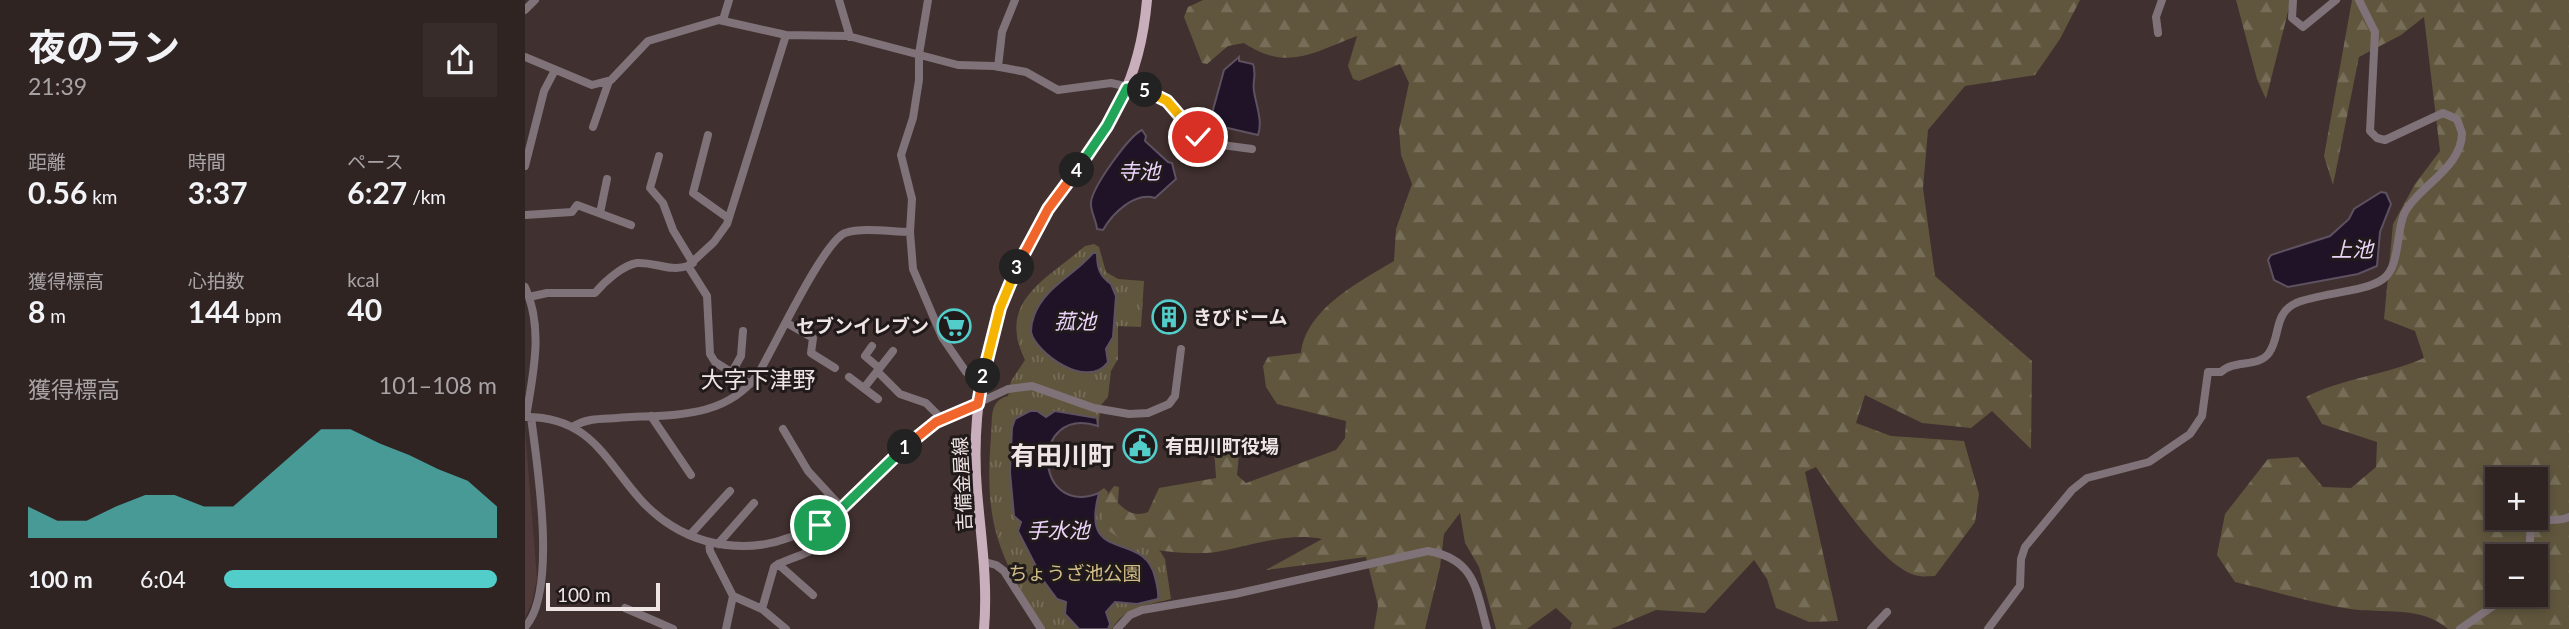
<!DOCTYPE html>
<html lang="ja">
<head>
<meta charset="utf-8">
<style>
  :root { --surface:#302423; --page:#382c2b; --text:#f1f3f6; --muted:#a8a4a6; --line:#4b4141; --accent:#53cdc9 }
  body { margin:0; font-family:Lato,"Noto Sans JP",sans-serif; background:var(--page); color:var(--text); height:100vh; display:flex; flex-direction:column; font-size:26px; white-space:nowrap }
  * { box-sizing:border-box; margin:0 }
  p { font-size:23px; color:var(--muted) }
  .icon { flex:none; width:38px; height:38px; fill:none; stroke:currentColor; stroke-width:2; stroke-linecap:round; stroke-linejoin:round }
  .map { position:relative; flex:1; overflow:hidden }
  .drawer { display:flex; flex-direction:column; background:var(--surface); width:525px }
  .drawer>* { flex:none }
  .tools { position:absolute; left:1960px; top:467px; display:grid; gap:14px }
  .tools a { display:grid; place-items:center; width:63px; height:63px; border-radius:0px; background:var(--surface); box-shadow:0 4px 10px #0003,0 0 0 2px var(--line); font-size:35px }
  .scale { position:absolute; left:21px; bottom:18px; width:114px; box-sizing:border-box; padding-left:7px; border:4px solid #f0e5e5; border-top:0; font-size:19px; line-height:24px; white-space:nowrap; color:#f0e5e5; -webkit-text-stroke:5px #211a1a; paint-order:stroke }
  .pin { position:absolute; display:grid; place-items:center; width:60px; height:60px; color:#fff; margin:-30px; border:4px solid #fff; border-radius:50%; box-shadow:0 2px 7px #0007 }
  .km { position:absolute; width:35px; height:35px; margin:-18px; border-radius:50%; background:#222; color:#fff; font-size:19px; line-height:35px; text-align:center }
  .round { display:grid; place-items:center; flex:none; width:74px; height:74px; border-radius:0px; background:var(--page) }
  .summary { display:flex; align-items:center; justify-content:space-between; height:119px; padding:0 28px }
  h1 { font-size:38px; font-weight:700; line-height:52px }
  .metrics { display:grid; grid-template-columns:repeat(3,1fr); gap:10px; height:119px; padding:7px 28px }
  .metrics div { display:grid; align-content:center }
  .metrics b { font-size:30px; font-weight:700 }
  .metrics small { font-size:19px; font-weight:400 }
  .metrics p { font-size:19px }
  .chart { height:196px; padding:14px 28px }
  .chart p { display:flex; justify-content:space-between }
  .chart svg { width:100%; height:126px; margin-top:7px; fill:var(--accent); opacity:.7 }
  ul { padding:0 28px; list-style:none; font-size:23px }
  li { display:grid; grid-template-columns:112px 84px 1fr; align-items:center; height:52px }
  li i { height:18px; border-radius:9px; background:var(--accent) }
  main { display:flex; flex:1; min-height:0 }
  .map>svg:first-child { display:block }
</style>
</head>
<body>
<main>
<section class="drawer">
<div class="summary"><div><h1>夜のラン</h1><p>21:39</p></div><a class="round"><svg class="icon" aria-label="share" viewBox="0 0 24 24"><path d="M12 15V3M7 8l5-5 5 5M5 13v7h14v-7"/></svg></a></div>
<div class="metrics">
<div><p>距離</p><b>0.56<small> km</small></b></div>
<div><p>時間</p><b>3:37</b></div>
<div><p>ペース</p><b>6:27<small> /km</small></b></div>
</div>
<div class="metrics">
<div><p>獲得標高</p><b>8<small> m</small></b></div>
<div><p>心拍数</p><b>144<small> bpm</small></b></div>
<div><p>kcal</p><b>40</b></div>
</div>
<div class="chart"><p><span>獲得標高</span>101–108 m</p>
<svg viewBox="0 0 160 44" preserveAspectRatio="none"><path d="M0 44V33L10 38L20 38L30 33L40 29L50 29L60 33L70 33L80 24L90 15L100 6L110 6L120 11L130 15L140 20L150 24L160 33V44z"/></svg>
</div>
<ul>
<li><b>100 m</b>6:04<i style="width:100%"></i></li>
</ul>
</section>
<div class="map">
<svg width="2044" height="629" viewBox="0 0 2044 629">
  <defs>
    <pattern id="grass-tufts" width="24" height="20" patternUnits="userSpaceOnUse" patternTransform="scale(1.75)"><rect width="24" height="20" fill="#60563d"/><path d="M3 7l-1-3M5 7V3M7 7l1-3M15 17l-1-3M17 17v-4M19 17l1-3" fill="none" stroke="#776e59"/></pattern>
    <pattern id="forest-firs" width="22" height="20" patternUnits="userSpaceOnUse" patternTransform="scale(1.75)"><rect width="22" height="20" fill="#60563d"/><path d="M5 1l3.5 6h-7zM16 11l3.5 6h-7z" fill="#776e59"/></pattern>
  </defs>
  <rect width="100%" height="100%" fill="#40302f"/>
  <path fill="#503a3a" d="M0,429L12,578L7,603L0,618Z"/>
  <path fill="url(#grass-tufts)" d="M569,244L574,247L581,272L593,279L619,281L616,327L593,326V359L586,371L583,397L576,405L573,426C492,400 521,537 579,488L583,492L580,511L635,551L640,559L646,599C623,605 599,607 587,629H519C473,554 459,526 466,436C468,419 463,401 483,396L486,381L500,360C471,301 521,280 560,246Z"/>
  <path fill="url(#forest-firs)" fill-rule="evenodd" d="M678,0H1555L1535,39L1510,75L1440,86L1403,130L1398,188L1410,276L1507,361L1506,449L1467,411L1446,428L1397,423L1340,395L1331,423L1366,436L1439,441L1454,494L1450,522L1410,576C1405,576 1399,577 1394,576C1360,571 1310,495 1291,467L1280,472L1313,621L1284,622L1251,608L1242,579L1229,560L1180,613L1131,610L1086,629H1045L1047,623L1031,608L1002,629H971L954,567L940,543L935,513L919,534L915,567L900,629H849L853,605L841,557L741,570L797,539C762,532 726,546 691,552C661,556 593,551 577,522L580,498L589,486L594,487L593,503C602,512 610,517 623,512L634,488L691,478L689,448L694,446L714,454L712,475L721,483L811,450L820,438L821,421L752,404L741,387L738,366L743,357L776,353C781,309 834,282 869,261L871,229L887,184L876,155L874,130L884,83L875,64L834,81L828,79L823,66L832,36C789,52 762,72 719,43L703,46L682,64L677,63L659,17L663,7Z
    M1711,0H1766L1741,99L1732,79Z
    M1827,0H2044V629H1923C1896,605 1858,614 1825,609C1787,603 1748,591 1710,582L1692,555L1700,514L1743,459L1773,457L1798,487L1826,488L1851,467L1852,442L1797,424L1781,397C1818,378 1861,375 1899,358L1890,331L1859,319L1868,224L1890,184L1915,151L1899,17L1876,35L1834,57L1808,185L1799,156ZM1972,480H2011V518H1972ZM1972,556H2011V595H1972Z"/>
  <path fill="#201328" stroke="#5e5261" stroke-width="2" d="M714,57V61L728,64C732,75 727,82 729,91C731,105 738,121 733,135L694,126L686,117L699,70Z
    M617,130L621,136L620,141L643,162L647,163L651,179L630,198C610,191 587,214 578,230L572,229C571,219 565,211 566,202C568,186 604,136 617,130Z
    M1856,192L1861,193L1866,204L1855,232L1852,266L1833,274L1763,287L1749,280L1743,260L1746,255L1805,236L1824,219L1829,209Z
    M568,253H572C572,267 574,276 586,284L591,296L588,337L581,349L583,362C562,391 510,352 506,332C506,327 507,321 509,316C519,287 550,275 568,253Z
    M505,411H512L521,417L530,411L572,418L573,426C504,404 508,519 574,493C554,566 619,529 630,577C632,585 634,592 633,599L612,604L590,602L581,612L585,624L583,629H554L540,614L541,602L532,599L518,580L493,531L496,522L489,516L485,472L487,428L490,419Z"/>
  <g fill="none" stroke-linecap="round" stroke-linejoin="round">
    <path stroke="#7f7278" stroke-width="8" d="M314,0L325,37
      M403,0L394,54V80L388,118L376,155L387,199L385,232L388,269L417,337L441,372L456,385
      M1768,0L1767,18L1778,27L1811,0
      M0,10L10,0
      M198,20L204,0
      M1633,33L1631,17L1637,0
      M0,57L67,85L86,80L123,41L194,20L261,35L323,36L433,65L469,66L501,72L533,90L586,83L622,91L642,101L660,124L682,143L727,149
      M473,67L477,32L490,0
      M68,127L84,81
      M183,135L168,193L203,218
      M134,156L125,188L138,203L148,230L168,263
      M0,166L19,91L30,70
      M75,213L82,179
      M0,215L47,212L52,205L106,225
      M0,287C19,329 8,374 1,417
      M4,297L22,293H70C79,282 98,265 112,263C131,262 144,272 163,266
      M262,323L288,338L286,353L310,368
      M347,346L340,356L354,368
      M352,371L375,394L401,403L417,419
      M207,372L216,356L218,331
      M324,377L353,399
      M225,384L190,362L185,354L182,296L163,266L189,242L202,224L261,35
      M339,388L368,351
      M453,403L483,389L507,386L569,408L604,414L623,413L644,404L650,396L656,349
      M126,416L166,475
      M0,417C83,416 86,489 147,526C168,539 193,546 218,546C298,546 336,481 392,436C411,421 430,412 453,404
      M49,426C62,418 77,419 92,418C143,414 199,421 233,374C249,348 298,242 320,233C339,227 366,232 385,232
      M258,429L283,471L317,508
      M165,535L205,491
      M184,542L185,551L208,596L237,609L261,629
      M193,544L229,503
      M2004,556L2006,523C2019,517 2032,523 2044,517
      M460,562L471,565L479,571L516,629
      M253,564L288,595
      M100,608L148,629
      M237,609L249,567C262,556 310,553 300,522
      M0,627C33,592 12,464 6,417
      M201,629L208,596
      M592,629L605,615L617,610L710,594L903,551C950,559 951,589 962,629
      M1346,629L1362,612
      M1463,629L1495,586L1496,559L1500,547L1547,490L1562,478L1624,462L1665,434L1677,416L1683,372H1696C1709,359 1733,368 1744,353C1756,336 1748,314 1771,303C1794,293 1841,292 1858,279C1875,267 1871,233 1879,214C1893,186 1937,168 1937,133L1932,119L1918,113L1860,140L1852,138L1845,131L1850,32L1834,0
      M1935,629L1984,595"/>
    <path stroke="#c9aebb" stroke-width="10" d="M459,629C463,582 456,538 452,491C447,429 455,367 476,308C490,266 511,227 536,190C557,161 579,134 595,102C611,70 619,35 622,0"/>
  </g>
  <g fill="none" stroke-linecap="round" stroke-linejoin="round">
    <defs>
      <path id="split-1" d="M295,525L317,508L380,447"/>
      <path id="split-2" d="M380,447L411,422L453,404L458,376"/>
      <path id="split-3" d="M458,376L475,308L492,267"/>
      <path id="split-4" d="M492,267L523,209L552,170"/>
      <path id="split-5" d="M552,170L582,126L602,88L620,90"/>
      <path id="split-6" d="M620,90L642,101L673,137"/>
    </defs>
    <use href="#split-1" stroke="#fff" stroke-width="14"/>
    <use href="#split-2" stroke="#fff" stroke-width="14"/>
    <use href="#split-3" stroke="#fff" stroke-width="14"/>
    <use href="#split-4" stroke="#fff" stroke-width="14"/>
    <use href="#split-5" stroke="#fff" stroke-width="14"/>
    <use href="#split-6" stroke="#fff" stroke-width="14"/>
    <use href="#split-1" stroke="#22a559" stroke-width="9"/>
    <use href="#split-2" stroke="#f0652b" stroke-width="9"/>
    <use href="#split-3" stroke="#f5b400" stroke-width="9"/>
    <use href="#split-4" stroke="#f0652b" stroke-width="9"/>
    <use href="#split-5" stroke="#22a559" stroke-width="9"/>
    <use href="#split-6" stroke="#f5b400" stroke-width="9"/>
  </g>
  <defs>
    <symbol id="building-ring" viewBox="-11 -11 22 22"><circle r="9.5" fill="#211a1a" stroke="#53cdc9" stroke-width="1.5"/><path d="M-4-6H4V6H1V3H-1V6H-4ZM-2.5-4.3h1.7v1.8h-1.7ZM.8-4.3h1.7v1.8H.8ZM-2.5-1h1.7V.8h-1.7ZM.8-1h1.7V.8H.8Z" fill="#53cdc9"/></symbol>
    <symbol id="supermarket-ring" viewBox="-11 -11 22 22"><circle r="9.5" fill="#211a1a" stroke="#53cdc9" stroke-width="1.5"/><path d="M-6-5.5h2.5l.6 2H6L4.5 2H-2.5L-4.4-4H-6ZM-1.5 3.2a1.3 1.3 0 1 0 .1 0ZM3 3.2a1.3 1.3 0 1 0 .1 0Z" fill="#53cdc9"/></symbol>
    <symbol id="civic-ring" viewBox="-11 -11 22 22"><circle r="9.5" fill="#211a1a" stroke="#53cdc9" stroke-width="1.5"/><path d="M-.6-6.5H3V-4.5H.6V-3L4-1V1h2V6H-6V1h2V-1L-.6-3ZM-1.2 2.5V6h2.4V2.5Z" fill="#53cdc9"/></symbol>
  </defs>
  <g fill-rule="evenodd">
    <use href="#building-ring" x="625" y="298" width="38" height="38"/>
    <use href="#supermarket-ring" x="410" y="307" width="38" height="38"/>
    <use href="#civic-ring" x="596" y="427" width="38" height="38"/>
  </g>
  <g text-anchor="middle" stroke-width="6" stroke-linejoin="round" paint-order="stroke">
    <g font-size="19" font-weight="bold" fill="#f0e5e5" stroke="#211a1a" text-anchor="start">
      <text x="668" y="324">きびドーム</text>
      <text x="404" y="333" text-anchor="end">セブンイレブン</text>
      <text x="640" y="453">有田川町役場</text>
    </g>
    <g font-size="19" fill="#f0e5e5" stroke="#211a1a">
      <text transform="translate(437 484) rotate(-93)" y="7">吉備金屋線</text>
    </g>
    <g font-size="19" fill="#d1bd88" stroke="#211a1a">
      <text x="550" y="580">ちょうざ池公園</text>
    </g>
    <g font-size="21" font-style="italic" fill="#ecd4fb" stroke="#211a1a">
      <text x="614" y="179">寺池</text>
      <text x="1827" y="257">上池</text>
      <text x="550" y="329">菰池</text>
      <text x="533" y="538">手水池</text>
    </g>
    <g font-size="23" fill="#f0e5e5" stroke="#211a1a">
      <text x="233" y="388">大字下津野</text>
    </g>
    <g font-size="26" font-weight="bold" fill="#f0e5e5" stroke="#211a1a">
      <text x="537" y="465">有田川町</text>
    </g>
  </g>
</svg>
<div class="tools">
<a>+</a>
<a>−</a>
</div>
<div class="scale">100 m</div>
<div class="pin" style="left:295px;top:525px;background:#1e9e55"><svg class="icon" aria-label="arrive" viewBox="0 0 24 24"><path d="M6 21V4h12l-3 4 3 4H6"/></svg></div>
<div class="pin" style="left:673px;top:137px;background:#d93025"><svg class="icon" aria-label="check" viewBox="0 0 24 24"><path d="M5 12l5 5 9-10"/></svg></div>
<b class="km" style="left:380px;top:447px">1</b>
<b class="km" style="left:458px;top:376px">2</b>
<b class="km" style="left:492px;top:267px">3</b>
<b class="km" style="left:552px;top:170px">4</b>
<b class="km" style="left:620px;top:90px">5</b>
</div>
</main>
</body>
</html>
